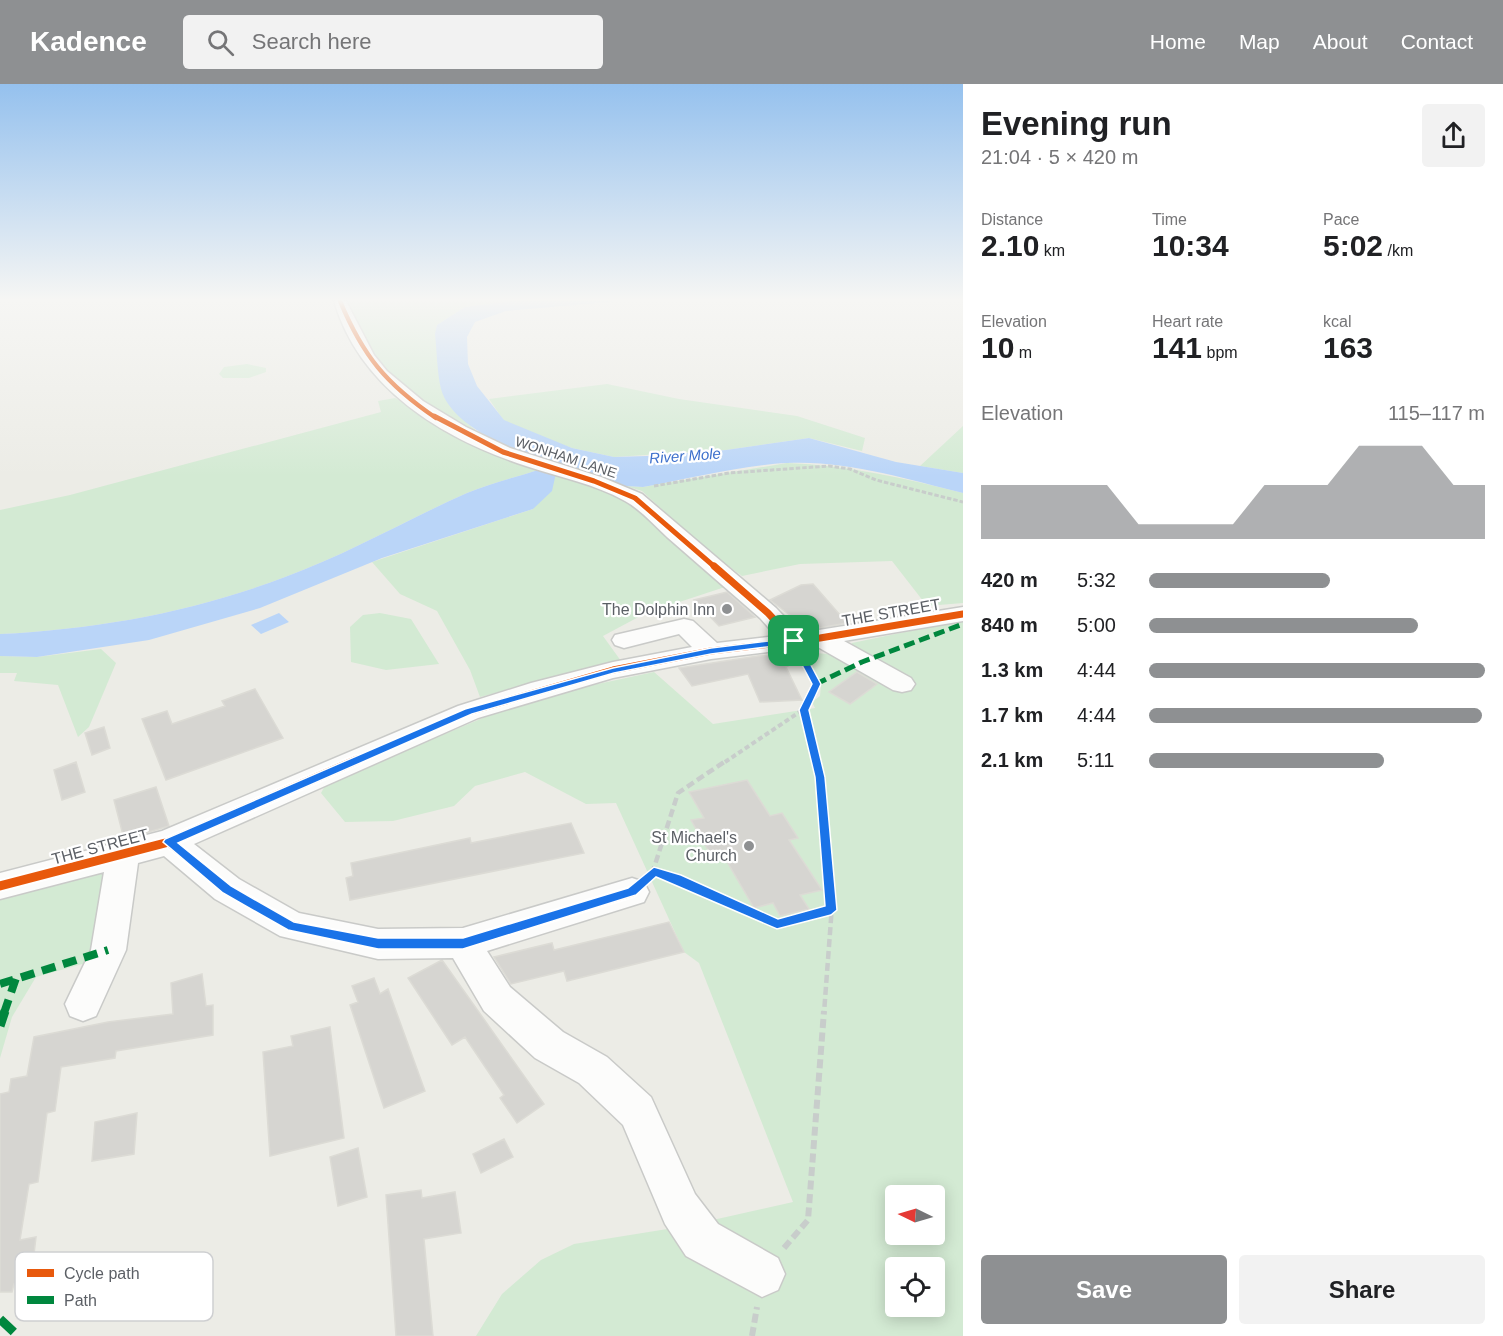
<!DOCTYPE html>
<html lang="en">
<head>
<meta charset="utf-8">
<style>
  :root { --surface:#fff; --page:#f2f2f2; --text:#202124; --muted:#757577; --accent:#8e9092 }
  body { margin:0; font-family:Helvetica,sans-serif; background:var(--page); color:var(--text); height:100vh; display:flex; flex-direction:column; font-size:22px; white-space:nowrap }
  * { box-sizing:border-box; margin:0 }
  p { font-size:20px; color:var(--muted) }
  .icon { flex:none; width:33px; height:33px; fill:none; stroke:currentColor; stroke-width:2; stroke-linecap:round; stroke-linejoin:round }
  .map { position:relative; flex:1; overflow:hidden }
  .panel { display:flex; flex-direction:column; background:var(--surface); width:540px }
  .panel>* { flex:none }
  .needle { width:39px; rotate:275deg }
  .fabs { position:absolute; left:885px; top:1101px; display:grid; gap:12px }
  .fabs a { display:grid; place-items:center; width:60px; height:60px; border-radius:6px; background:var(--surface); box-shadow:0 3px 15px #0003; font-size:30px }
  .pin { position:absolute; display:grid; place-items:center; width:51px; height:51px; color:#fff; margin:-26px; border-radius:12px; box-shadow:0 3px 9px #0006 }
  .round { display:grid; place-items:center; flex:none; width:63px; height:63px; border-radius:6px; background:var(--page) }
  .overview { display:flex; align-items:center; justify-content:space-between; height:102px; padding:0 18px }
  h1 { font-size:33px; font-weight:800; line-height:45px }
  .stats { display:grid; grid-template-columns:repeat(3,1fr); gap:9px; height:102px; padding:6px 18px }
  .stats div { display:grid; align-content:center }
  .stats b { font-size:30px; font-weight:800 }
  .stats small { font-size:16px; font-weight:400 }
  .stats p { font-size:16px }
  .chart { height:168px; padding:12px 18px }
  .chart p { display:flex; justify-content:space-between }
  .chart svg { width:100%; height:108px; margin-top:6px; fill:var(--accent); opacity:.7 }
  .button { display:flex; gap:12px; margin-top:auto; padding:12px 18px }
  .button a { flex:1; height:69px; border-radius:6px; background:var(--accent); color:#fff; font-size:24px; font-weight:800; line-height:69px; text-align:center }
  .button a+a { background:var(--page); color:var(--text) }
  ul { padding:0 18px; list-style:none; font-size:20px }
  li { display:grid; grid-template-columns:96px 72px 1fr; align-items:center; height:45px }
  li i { height:15px; border-radius:8px; background:var(--accent) }
  header { display:flex; align-items:center; gap:36px; box-sizing:border-box; height:84px; padding:0 30px; background:var(--accent); color:#fff }
  header strong { font-size:28px }
  nav { display:flex; gap:33px; margin-inline-start:auto; font-size:21px }
  .search { width:420px; height:54px; background:var(--page); display:flex; align-items:center; gap:15px; box-sizing:border-box; padding:0 21px; border-radius:6px; color:var(--muted); font-size:22px }
  main { display:flex; flex:1; min-height:0 }
  .map>svg:first-child { display:block }
</style>
</head>
<body>
<header>
<strong>Kadence</strong>
<div class="search"><svg class="icon" aria-label="search" viewBox="0 0 24 24"><circle cx="10" cy="10" r="6"/><path d="M15 15l6 6"/></svg>Search here</div>
<nav><a>Home</a><a>Map</a><a>About</a><a>Contact</a></nav>
</header>
<main>
<div class="map">
<svg width="963" height="1252" viewBox="0 0 963 1252">
  <rect width="100%" height="100%" fill="#ecece6"/>
  <path fill="#d3ead3" fill-rule="evenodd" d="M344,217H511L465,223L437,241C432,259 447,311 457,328C462,336 474,344 481,351L409,313L370,270Z
    M247,280L266,284V288L249,294H223L219,290L224,283Z
    M607,300L679,315L797,332L865,354L862,367L809,354L726,366L614,373L572,364L531,350L504,337L489,315Z
    M395,314L541,385C517,393 491,399 467,409C406,436 348,470 285,493C193,528 98,545 0,550V426L70,411L381,328L378,317Z
    M963,342V389L920,382Z
    M787,379C847,381 904,394 963,409V519L927,522L892,477L800,480L742,492L705,465L642,407L626,402L643,403Z
    M556,389L623,411L728,502L646,529L603,552L621,577L480,613L470,586L437,527L400,510L372,478L533,425Z
    M380,529L411,535L439,580L386,586L351,578L350,543L363,531Z
    M963,536V1252H476L502,1210L541,1176L574,1160L686,1142L793,1118L699,879L684,868L616,719L586,720L525,688L475,702L454,722L393,737L345,738L321,709L326,700L497,628L579,604L654,588L713,640L815,624L812,618L820,612L821,600L803,568L828,570L848,576L852,559ZM896,1112H934V1150H896ZM896,1184H934V1222H896Z
    M101,565L116,579L89,643L78,653L58,601L14,597L17,589H0V572L37,573Z
    M113,784L93,877L36,893L12,933L0,974V811Z"/>
  <path fill="#bad5f8" d="M511,217H620L506,227L475,238L467,253L468,280L477,302L504,336L572,364L614,373L646,372L726,366L809,354L896,378L963,389V409C906,395 847,376 787,379C743,381 687,395 643,403L626,402C578,389 456,359 441,305C437,288 437,268 435,250L437,241L465,223Z
    M541,385L556,389L552,407L533,425L382,474L260,524L149,556L37,573L0,572V550C98,545 193,528 285,493C348,470 406,436 467,409C491,399 517,393 541,385Z
    M279,529L289,538L261,550L251,541Z"/>
  <path fill="#d6d5d1" stroke="#dcdbd5" stroke-width="1.5" d="M813,500L847,539L819,544L816,540L807,544L770,516L801,501Z
    M727,508L755,533L719,542L694,516Z
    M787,570L788,582L786,583L802,616L760,618L748,590L692,602L679,584L758,572Z
    M857,588L877,600L850,620L829,608Z
    M255,605L283,654L166,696L142,635L167,627L172,640L225,622L222,617Z
    M104,643L110,664L92,671L85,649Z
    M76,678L85,708L62,716L54,686Z
    M747,696L770,732L782,729L798,754L789,756L822,806L800,811L809,825L780,832L773,819L754,824L722,769L711,771L691,736L704,734L689,708Z
    M156,703L169,742L124,755L114,716Z
    M571,739L584,769L350,816L346,794L353,792L351,779L470,754L471,759Z
    M669,838L684,868L567,897L564,887L511,900L494,873L552,859L554,866Z
    M442,876L544,1020L517,1039L500,1014L504,1011L465,953L452,961L408,894Z
    M202,890L206,922L213,921V951L116,967L115,974L61,983L55,1027L47,1029L38,1098L29,1100L20,1156L36,1153L31,1196L14,1200L12,1208H0V1010L9,1008L11,995L27,992L34,953L108,938L173,930L171,899Z
    M374,894L380,910L388,905L425,1007L384,1024L350,921L358,918L352,902Z
    M330,943L344,1054L270,1072L263,968L293,962L291,952Z
    M137,1029L134,1070L92,1077L95,1038Z
    M504,1055L513,1073L481,1089L473,1070Z
    M358,1064L367,1113L338,1122L330,1073Z
    M421,1106L422,1114L455,1108L461,1149L424,1155L433,1252H396L386,1111Z"/>
  <g fill="none" stroke-linecap="round" stroke-linejoin="round">
    <defs>
      <path id="minor" d="M334,217H346L374,271L387,287L423,317L466,343L510,364L601,393L642,410L776,524L800,549L963,523V537L844,557L911,594L915,600L911,606L902,608L893,606L816,562L711,575L613,594L478,634L194,760L239,795L299,829L378,845L463,844L632,794L644,798L649,808L644,818L487,867L510,903L563,948L607,973L651,1013L695,1110L718,1140L778,1174L785,1190L778,1206L762,1213L686,1172L665,1140L623,1041L579,999L535,974L484,927L453,874L378,875L280,852L215,815L164,772L138,779L126,866L96,932L83,937L70,932L65,920L91,866L104,788L0,815V789L162,747L458,622L531,599L613,578L692,563L679,550L624,564L615,561L612,556L615,551L684,535L693,537L717,559L776,552L760,534C729,507 698,480 667,453C654,441 640,425 625,417C595,400 559,393 526,382C443,355 360,305 334,217Z"/>
    </defs>
    <use href="#minor" stroke="#c9cac8" stroke-width="3"/>
    <path stroke="#c8cdcb" stroke-width="3" stroke-dasharray="4.5 2" stroke-linecap="butt" d="M654,402L729,389L829,382L850,385L876,396L963,418"/>
    <path stroke="#c8cdcb" stroke-width="4" stroke-dasharray="5 3" stroke-linecap="butt" d="M803,575L816,600L804,625L816,678
      M725,678L804,625"/>
    <path stroke="#c8cdcb" stroke-width="4.5" stroke-dasharray="8 4" stroke-linecap="butt" d="M816,676L832,822L824,929
      M654,788L676,795L777,840L831,826
      M652,790L678,709L727,676"/>
    <path stroke="#c8cdcb" stroke-width="6" stroke-dasharray="9 4.5" stroke-linecap="butt" d="M784,1164L808,1136L824,927
      M752,1252L757,1223"/>
    <use href="#minor" fill="#fcfcfb" fill-rule="evenodd"/>
    <path stroke="#00873e" stroke-width="5" stroke-dasharray="11 5" stroke-linecap="butt" d="M816,600L862,578L963,540"/>
    <path stroke="#00873e" stroke-width="8" stroke-dasharray="14 8" stroke-linecap="butt" d="M0,900L108,866
      M4,929L16,894"/>
    <path stroke="#00873e" stroke-width="9" stroke-dasharray="19 9" stroke-linecap="butt" d="M0,942L5,927
      M0,1235L18,1252"/>
    <defs>
      <path id="cycleway-far3" d="M340,217C363,272 386,300 436,334"/>
      <path id="cycleway-far2" d="M434,332L503,368L594,397L635,414L716,484"/>
      <path id="cycleway-far1" d="M714,482L768,529L794,557
        M353,678L468,628L613,586L711,567L820,554L963,530"/>
      <path id="cycleway" d="M169,758L227,805L292,842L378,860L463,859L632,808
        M0,802L169,758L357,676"/>
    </defs>
    <use href="#cycleway-far3" stroke="#fff" stroke-width="7"/>
    <use href="#cycleway-far2" stroke="#fff" stroke-width="8"/>
    <use href="#cycleway-far1" stroke="#fff" stroke-width="10"/>
    <use href="#cycleway" stroke="#fff" stroke-width="13"/>
    <use href="#cycleway-far3" stroke="#e8590c" stroke-width="4.5"/>
    <use href="#cycleway-far2" stroke="#e8590c" stroke-width="5"/>
    <use href="#cycleway-far1" stroke="#e8590c" stroke-width="7"/>
    <use href="#cycleway" stroke="#e8590c" stroke-width="9"/>
  </g>
  <linearGradient id="sky" x2="0" y2="1"><stop stop-color="#95c1ee"/><stop offset="0.55" stop-color="#f6f6f4"/><stop offset="1" stop-color="#f6f6f4" stop-opacity="0"/></linearGradient>
  <rect width="963" height="392" fill="url(#sky)"/>
  <path fill="#1a73e8" stroke="#fff" stroke-width="1.5" fill-rule="evenodd" d="M794,554L798,557L821,600L809,626L825,693L837,826L831,831L777,845L656,793L636,811L463,865H378L288,846L223,809L163,758L165,755L465,625L613,584L711,564ZM791,560L812,600L799,626L815,693L825,822L778,835L681,791L654,783L628,804L463,854H378L294,838L231,802L178,759L472,630L614,589L711,570Z"/>
  <g fill="#8e9092" stroke="#fff" stroke-width="2">
    <circle cx="727" cy="525" r="6"/>
    <circle cx="749" cy="762" r="6"/>
  </g>
  <g text-anchor="middle" stroke-width="4.5" stroke-linejoin="round" paint-order="stroke">
    <g font-size="14" fill="#5b5f65" stroke="#fff">
      <text transform="translate(566 373) rotate(18)" y="5">WONHAM LANE</text>
    </g>
    <g font-size="15" font-style="italic" fill="#3d70cc" stroke="#fff">
      <text transform="translate(685 372) rotate(-4)" y="5">River Mole</text>
    </g>
    <g font-size="16" fill="#5b5f65" stroke="#fff" text-anchor="end">
      <text x="715" y="531">The Dolphin Inn</text>
      <text x="737" y="759">St Michael's<tspan x="737" dy="18">Church</tspan></text>
    </g>
    <g font-size="16" fill="#5b5f65" stroke="#fff">
      <text transform="translate(891 528) rotate(-10)" y="6">THE STREET</text>
      <text transform="translate(100 762) rotate(-15)" y="6">THE STREET</text>
    </g>
  </g>
  <rect x="15" y="1168" width="198" height="69" rx="9" fill="#fff" stroke="#cecfd1" stroke-width="1.5"/>
  <rect x="27" y="1185" width="27" height="8" fill="#e8590c"/>
  <rect x="27" y="1212" width="27" height="8" fill="#00873e"/>
  <g font-size="16" fill="#5b5f65">
    <text x="64" y="1195">Cycle path</text>
    <text x="64" y="1222">Path</text>
  </g>
</svg>
<div class="fabs">
<a><svg class="needle" viewBox="-14 -14 28 28"><path d="M0-13l5 13h-10z" fill="#e53935"/><path d="M0 13l5-13h-10z" fill="#757577"/></svg></a>
<a><svg class="icon" aria-label="locate" viewBox="0 0 24 24"><circle cx="12" cy="12" r="6"/><path d="M12 2v4M12 18v4M2 12h4M18 12h4"/></svg></a>
</div>
<div class="pin" style="left:794px;top:557px;background:#1e9e55"><svg class="icon" aria-label="arrive" viewBox="0 0 24 24"><path d="M6 21V4h12l-3 4 3 4H6"/></svg></div>
</div>
<section class="panel">
<div class="overview"><div><h1>Evening run</h1><p>21:04 · 5 × 420 m</p></div><a class="round"><svg class="icon" aria-label="share" viewBox="0 0 24 24"><path d="M12 15V3M7 8l5-5 5 5M5 13v7h14v-7"/></svg></a></div>
<div class="stats">
<div><p>Distance</p><b>2.10<small> km</small></b></div>
<div><p>Time</p><b>10:34</b></div>
<div><p>Pace</p><b>5:02<small> /km</small></b></div>
</div>
<div class="stats">
<div><p>Elevation</p><b>10<small> m</small></b></div>
<div><p>Heart rate</p><b>141<small> bpm</small></b></div>
<div><p>kcal</p><b>163</b></div>
</div>
<div class="chart"><p><span>Elevation</span>115–117 m</p>
<svg viewBox="0 0 160 44" preserveAspectRatio="none"><path d="M0 44V22L10 22L20 22L30 22L40 22L50 38L60 38L70 38L80 38L90 22L100 22L110 22L120 6L130 6L140 6L150 22L160 22V44z"/></svg>
</div>
<ul>
<li><b>420 m</b>5:32<i style="width:54%"></i></li>
<li><b>840 m</b>5:00<i style="width:80%"></i></li>
<li><b>1.3 km</b>4:44<i style="width:100%"></i></li>
<li><b>1.7 km</b>4:44<i style="width:99%"></i></li>
<li><b>2.1 km</b>5:11<i style="width:70%"></i></li>
</ul>
<div class="button"><a>Save</a><a>Share</a></div>
</section>
</main>
</body>
</html>
